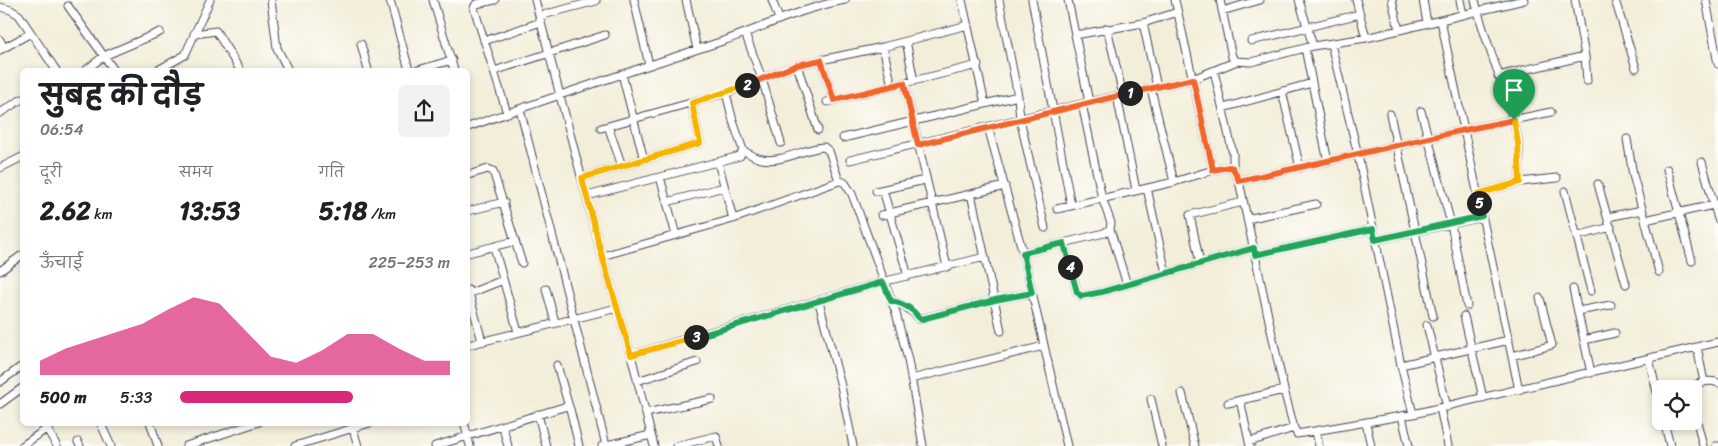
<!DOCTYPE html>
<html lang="hi">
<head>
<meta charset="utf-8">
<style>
  :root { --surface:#fff; --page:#f2f2f2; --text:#202124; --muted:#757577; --accent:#db2777 }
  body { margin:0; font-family:Sriracha,"Playpen Sans Deva",sans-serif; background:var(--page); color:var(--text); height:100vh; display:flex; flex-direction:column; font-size:19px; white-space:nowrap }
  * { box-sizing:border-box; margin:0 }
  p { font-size:16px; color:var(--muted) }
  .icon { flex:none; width:28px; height:28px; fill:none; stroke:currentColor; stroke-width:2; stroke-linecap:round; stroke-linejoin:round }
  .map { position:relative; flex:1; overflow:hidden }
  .panel { position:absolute; left:20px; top:68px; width:450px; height:358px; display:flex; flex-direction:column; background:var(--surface); border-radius:8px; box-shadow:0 2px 8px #0003 }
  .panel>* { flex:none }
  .buttons { position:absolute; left:1652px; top:380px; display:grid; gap:10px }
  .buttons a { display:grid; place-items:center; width:50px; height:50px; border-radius:8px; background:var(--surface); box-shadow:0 2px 8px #0003; font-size:25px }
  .pin { position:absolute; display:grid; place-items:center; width:42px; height:42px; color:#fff; margin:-51px -21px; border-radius:50% 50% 50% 0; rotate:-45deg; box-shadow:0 0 5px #0007 }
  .pin .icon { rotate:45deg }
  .km { position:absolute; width:25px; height:25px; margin:-12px; border-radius:50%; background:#222; color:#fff; font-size:14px; line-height:25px; text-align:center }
  .round { display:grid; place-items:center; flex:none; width:52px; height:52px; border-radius:8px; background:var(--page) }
  .headline { display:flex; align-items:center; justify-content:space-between; height:85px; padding:0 20px }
  h1 { font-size:28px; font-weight:700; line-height:38px }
  .figures { display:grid; grid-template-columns:repeat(3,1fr); gap:8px; height:85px; padding:5px 20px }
  .figures div { display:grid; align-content:center }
  .figures b { font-size:25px; font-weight:700 }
  .figures small { font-size:14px; font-weight:400 }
  .figures p { font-size:14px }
  .chart { height:140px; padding:10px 20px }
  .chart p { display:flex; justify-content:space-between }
  .chart svg { width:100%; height:90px; margin-top:5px; fill:var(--accent); opacity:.7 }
  ul { padding:0 20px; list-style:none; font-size:16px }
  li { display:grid; grid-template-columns:80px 60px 1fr; align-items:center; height:38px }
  li i { height:12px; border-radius:6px; background:var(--accent) }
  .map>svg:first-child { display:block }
</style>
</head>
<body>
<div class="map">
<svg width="1718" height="446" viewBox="0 0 1718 446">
  <rect width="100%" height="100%" fill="#fdfcf7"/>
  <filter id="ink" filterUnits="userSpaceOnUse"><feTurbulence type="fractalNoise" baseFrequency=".02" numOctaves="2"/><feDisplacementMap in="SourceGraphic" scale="10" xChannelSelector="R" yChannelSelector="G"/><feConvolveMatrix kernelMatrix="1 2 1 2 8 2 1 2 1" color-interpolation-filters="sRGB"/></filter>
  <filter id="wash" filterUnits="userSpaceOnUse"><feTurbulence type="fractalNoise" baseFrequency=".0096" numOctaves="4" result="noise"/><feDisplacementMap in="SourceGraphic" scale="20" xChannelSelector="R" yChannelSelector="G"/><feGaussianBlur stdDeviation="1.12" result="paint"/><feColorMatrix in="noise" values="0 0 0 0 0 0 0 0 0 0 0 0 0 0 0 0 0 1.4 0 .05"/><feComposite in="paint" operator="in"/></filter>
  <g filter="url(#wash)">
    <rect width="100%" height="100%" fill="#f3eed9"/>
  </g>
  <g filter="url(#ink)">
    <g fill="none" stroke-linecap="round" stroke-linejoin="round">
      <defs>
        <path id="street" d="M271,0L277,48L288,70
          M390,0L409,70
          M433,0L454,70
          M495,0L476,4L474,8L507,113
          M535,0L602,256L631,355L654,446
          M634,0L649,65
          M686,0L697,49
          M772,0L779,19
          M962,0L985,104
          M999,0L1018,96L1020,119L1045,228
          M1032,0L1071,205
          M1068,0L1089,102
          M1175,0L1213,170L1229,167L1233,168L1239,181L1284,390L1294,428L1297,434L1413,414L1718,342
          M1220,0L1232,57L1236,61L1251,62L1313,46L1366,38L1524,0
          M1299,0L1313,46
          M1356,0L1366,38
          M1392,0L1399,30
          M1423,0L1427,23
          M1460,0L1463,15
          M1475,0C1486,48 1509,93 1518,140C1520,154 1519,169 1520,182
          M1575,0L1585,56L1587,81
          M1615,0L1636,68
          M1706,0L1718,64
          M68,6L114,70
          M0,7L11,10L19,15L56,70
          M1222,11L1260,0
          M539,16L596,1
          M1441,21L1519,390
          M1143,23L1157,87
          M1107,28L1123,95
          M745,33L762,79L781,143
          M194,34L216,31L240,70
          M1075,35L1143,23L1178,12
          M0,40L4,48
          M484,41L541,22
          M906,41L914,81
          M1251,41L1360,14
          M361,44L368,70
          M1331,44L1358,155L1401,365L1413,414
          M883,47L892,86
          M1305,48L1328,162
          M0,50L31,33
          M821,60L834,100
          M797,65L818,130
          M86,70L104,56L160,32
          M158,70L185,55L210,0
          M418,70L452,60
          M494,71L605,35
          M1214,71L1233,154V168
          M622,74L644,160
          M1498,76L1585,56
          M904,83L947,267
          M1151,89L1174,182
          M1282,91L1300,168
          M1117,96L1136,190
          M827,102L978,65
          M1223,108L1312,83
          M520,109L606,445
          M1421,111L1451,224L1467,306
          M0,113L22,99
          M1390,114L1433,316
          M608,126L622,166
          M468,127C552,97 637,69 723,41C764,27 802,8 845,0
          M988,127L1023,253L1067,446
          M601,128L726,93L797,65L883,47L968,25
          M843,138L1018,96
          M1627,139L1633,175L1659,272
          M850,160L1089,102L1193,79L1237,61
          M718,162L733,219
          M1702,162L1718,219
          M0,168L22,157
          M1667,169L1692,261
          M468,175L488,169L493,171L522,263
          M660,177L676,235
          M582,178L700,143L692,103
          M839,180L845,183L852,194L896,313L908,360L923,446
          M1239,181L1464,130L1551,112
          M1598,184L1626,284
          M1147,188L1166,273
          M883,190L908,276
          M876,191L925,180
          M1565,191L1591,291
          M971,194L1001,331
          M1478,194L1520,182L1557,178
          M587,196L740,156L743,150L733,121L726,93
          M667,202L724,187
          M1057,209L1174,182L1213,170
          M468,211L504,202
          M881,215L1005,186
          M1608,217L1642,210
          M1247,219L1316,204
          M1645,220L1718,204
          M1110,229L1127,285
          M1577,236L1611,227
          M1375,240L1482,217
          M1064,243L1077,292L1081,296L1102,292L1254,248
          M494,247L518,332
          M468,253L515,241
          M1023,253L1104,233L1110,229L1111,223L1102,198L1082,104
          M1255,255L1373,229
          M602,256L733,219L839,181L829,151L824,147C804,148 783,163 762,159C755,158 749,153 743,151
          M1200,263L1190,215L1243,202
          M0,271L22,255
          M546,289L555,322
          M1573,289L1591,373
          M468,290L482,341
          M468,294L503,280
          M891,301C903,303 912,311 920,319L995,300L1032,293
          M819,302L841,386L853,446
          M1578,311L1611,305
          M1464,316L1483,398
          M1427,325L1447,407
          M1584,340L1615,333
          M468,345L617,308
          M1697,347L1704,382
          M631,355L886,281L985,257
          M1512,356L1552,345L1540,298
          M1649,359L1661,409
          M557,365L569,407
          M1401,365L1509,340
          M911,379L1044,346
          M637,381L697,362
          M0,382L22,366
          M1690,389C1695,383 1710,379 1718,383
          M1182,393L1195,446
          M1151,399L1162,446
          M1240,400L1250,446
          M1228,403L1284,390
          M0,404L22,388
          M1440,408L1448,446
          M1694,409L1703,446
          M646,413L712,399
          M538,414L546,446
          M1402,416L1409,446
          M1664,421L1670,446
          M100,422L111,446
          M150,422L158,446
          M464,422L470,446
          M1366,423L1371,446
          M502,425L508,446
          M47,429L57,446
          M353,429L358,446
          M1316,432L1319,446
          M78,442L80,446
          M1249,442L1294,428
          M22,446L56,422
          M186,446L259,422
          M295,446L373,422
          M435,446L567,406L570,409L579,446
          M602,446L651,435
          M676,446L716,436L719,446
          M1716,446H1718"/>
      </defs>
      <use href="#street" stroke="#414153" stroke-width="9"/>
      <use href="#street" stroke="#fff" stroke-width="7"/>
    </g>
  </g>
  <g fill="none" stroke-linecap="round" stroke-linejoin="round" filter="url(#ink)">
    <defs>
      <path id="split-1" d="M1130,93L1193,79L1213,170L1229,167L1233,168L1239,181L1464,130L1514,120"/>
      <path id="split-2" d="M747,85L797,65L821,60L834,100L904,83L918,145L1130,93"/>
      <path id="split-3" d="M696,337L631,355L602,256L582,178L700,143L692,103L747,85"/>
      <path id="split-4" d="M696,337L883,282L891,301C898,302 908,306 913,311C918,315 917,318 922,319L995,300L1032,293L1023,253L1064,243L1070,267"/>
      <path id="split-5" d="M1070,267L1077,292L1081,296L1102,292L1254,248L1255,255L1373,229L1375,240L1482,216L1479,203"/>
      <path id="split-6" d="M1479,203L1478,194L1520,182L1518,143L1514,120"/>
    </defs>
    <use href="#split-1" stroke="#fff" stroke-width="10"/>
    <use href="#split-2" stroke="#fff" stroke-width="10"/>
    <use href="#split-3" stroke="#fff" stroke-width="10"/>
    <use href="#split-4" stroke="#fff" stroke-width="10"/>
    <use href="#split-5" stroke="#fff" stroke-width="10"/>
    <use href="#split-6" stroke="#fff" stroke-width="10"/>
    <use href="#split-1" stroke="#f0652b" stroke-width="6"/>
    <use href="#split-2" stroke="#f0652b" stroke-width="6"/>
    <use href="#split-3" stroke="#f5b400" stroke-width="6"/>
    <use href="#split-4" stroke="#22a559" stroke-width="6"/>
    <use href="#split-5" stroke="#22a559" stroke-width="6"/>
    <use href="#split-6" stroke="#f5b400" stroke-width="6"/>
  </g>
</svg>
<div class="buttons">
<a><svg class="icon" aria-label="locate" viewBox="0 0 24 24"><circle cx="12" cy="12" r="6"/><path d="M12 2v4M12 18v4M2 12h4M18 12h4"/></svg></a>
</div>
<div class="pin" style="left:1514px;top:120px;background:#1e9e55"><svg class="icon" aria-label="arrive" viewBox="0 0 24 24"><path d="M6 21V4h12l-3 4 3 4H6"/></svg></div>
<b class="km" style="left:1130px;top:93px">1</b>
<b class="km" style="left:747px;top:85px">2</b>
<b class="km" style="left:696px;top:337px">3</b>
<b class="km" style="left:1070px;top:267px">4</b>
<b class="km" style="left:1479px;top:203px">5</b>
<section class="panel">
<div class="headline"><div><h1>सुबह की दौड़</h1><p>06:54</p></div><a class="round"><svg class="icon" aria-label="share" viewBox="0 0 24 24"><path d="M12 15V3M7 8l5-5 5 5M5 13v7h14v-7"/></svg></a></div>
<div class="figures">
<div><p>दूरी</p><b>2.62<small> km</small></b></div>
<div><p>समय</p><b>13:53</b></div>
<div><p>गति</p><b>5:18<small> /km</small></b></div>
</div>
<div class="chart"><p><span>ऊँचाई</span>225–253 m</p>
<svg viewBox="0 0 160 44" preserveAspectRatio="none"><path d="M0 44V37L10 31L20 27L30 23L40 19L50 12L60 6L70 9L80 22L90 35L100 38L110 32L120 24L130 24L140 31L150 37L160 37V44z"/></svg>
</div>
<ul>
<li><b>500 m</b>5:33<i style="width:64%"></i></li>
</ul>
</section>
</div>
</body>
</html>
